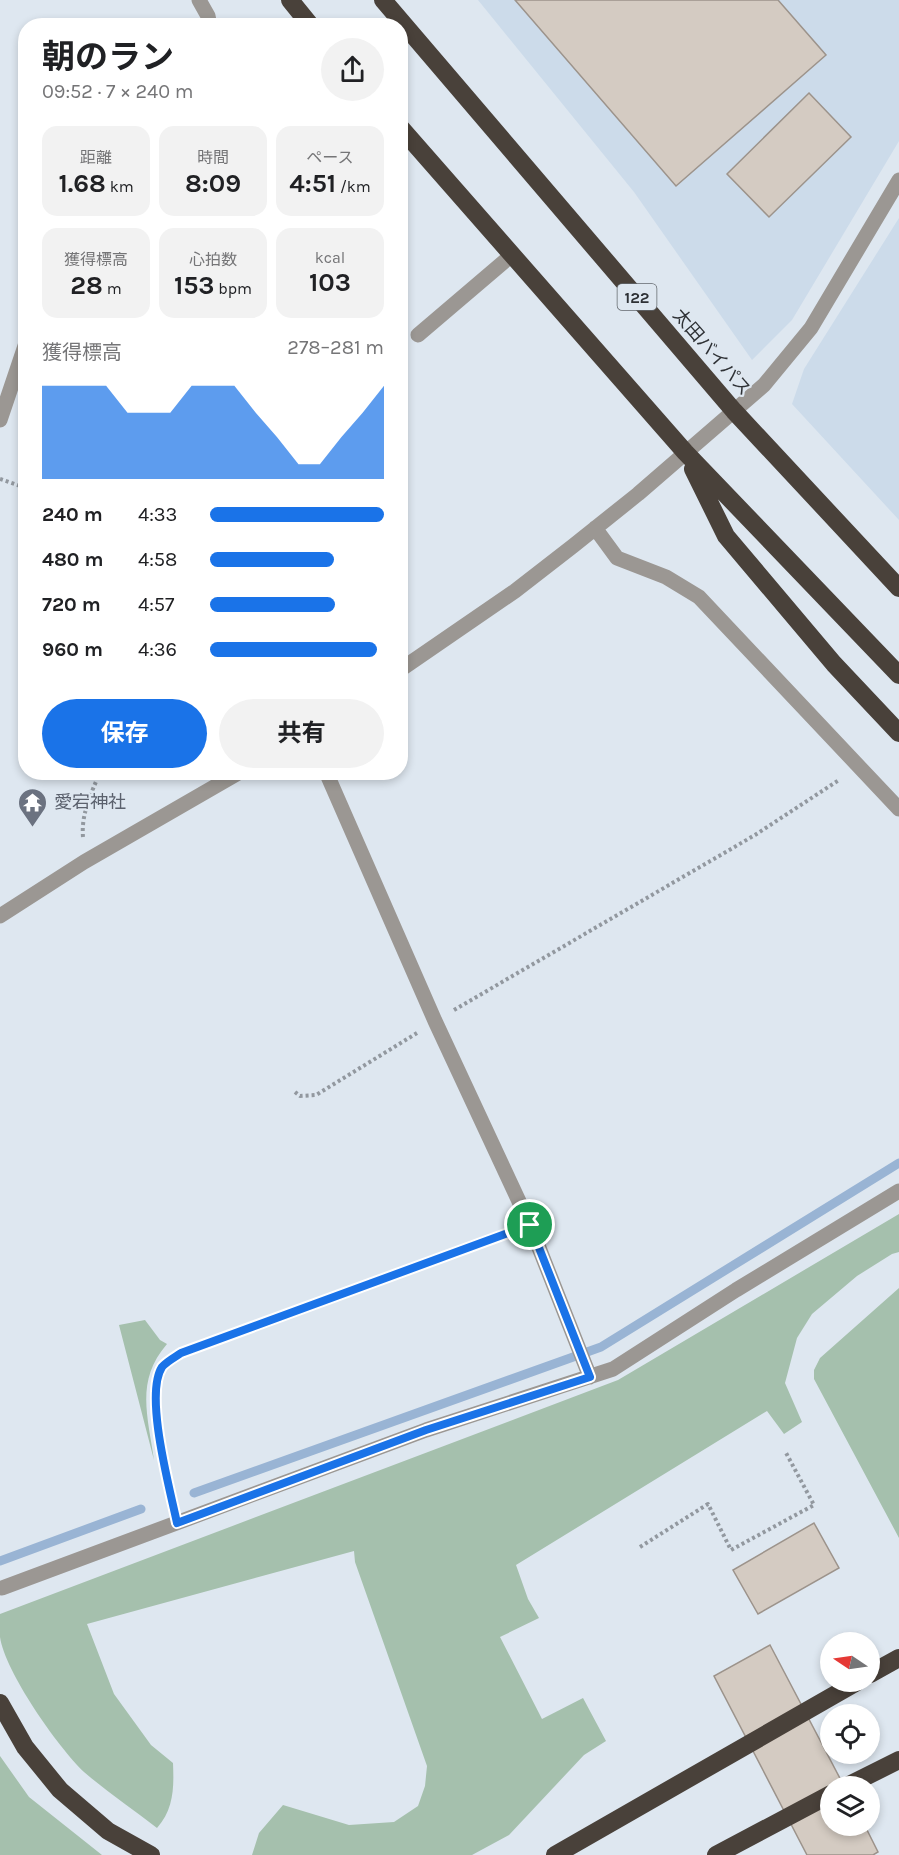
<!DOCTYPE html>
<html lang="ja">
<head>
<meta charset="utf-8">
<style>
  :root { --surface:#fff; --page:#f2f2f2; --text:#202124; --muted:#757577; --accent:#1a73e8 }
  body { margin:0; font-family:Karla,"Noto Sans JP",sans-serif; background:var(--page); color:var(--text); height:100vh; display:flex; flex-direction:column; font-size:22px; white-space:nowrap }
  * { box-sizing:border-box; margin:0 }
  p { font-size:20px; color:var(--muted) }
  .icon { flex:none; width:33px; height:33px; fill:none; stroke:currentColor; stroke-width:2; stroke-linecap:round; stroke-linejoin:round }
  .map { position:relative; flex:1; overflow:hidden }
  .details { position:absolute; left:18px; top:18px; width:390px; height:762px; display:flex; flex-direction:column; background:var(--surface); border-radius:24px; box-shadow:0 3px 9px #0003 }
  .details>* { flex:none }
  .needle { width:39px; rotate:283deg }
  .buttons { position:absolute; left:820px; top:1632px; display:grid; gap:12px }
  .buttons a { display:grid; place-items:center; width:60px; height:60px; border-radius:50%; background:var(--surface); box-shadow:0 3px 9px #0003; font-size:30px }
  .pin { position:absolute; display:grid; place-items:center; width:51px; height:51px; color:#fff; margin:-26px; border:3px solid #fff; border-radius:50%; box-shadow:0 2px 6px #0007 }
  .round { display:grid; place-items:center; flex:none; width:63px; height:63px; border-radius:32px; background:var(--page) }
  .overview { display:flex; align-items:center; justify-content:space-between; height:102px; padding:0 24px }
  h1 { font-size:33px; font-weight:700; line-height:45px }
  .figures { display:grid; grid-template-columns:repeat(3,1fr); gap:9px; height:102px; padding:6px 24px }
  .figures div { display:grid; align-content:center; border-radius:15px; background:var(--page); text-align:center }
  .figures b { font-size:26px; font-weight:700 }
  .figures small { font-size:16px; font-weight:400 }
  .figures p { font-size:16px }
  .chart { height:168px; padding:12px 24px }
  .chart p { display:flex; justify-content:space-between }
  .chart svg { width:100%; height:108px; margin-top:6px; fill:var(--accent); opacity:.7 }
  .button { display:flex; gap:12px; margin-top:auto; padding:12px 24px }
  .button a { flex:1; height:69px; border-radius:36px; background:var(--accent); color:#fff; font-size:24px; font-weight:700; line-height:69px; text-align:center }
  .button a+a { background:var(--page); color:var(--text) }
  ul { padding:0 24px; list-style:none; font-size:20px }
  li { display:grid; grid-template-columns:96px 72px 1fr; align-items:center; height:45px }
  li i { height:15px; border-radius:8px; background:var(--accent) }
  .map>svg:first-child { display:block }
</style>
</head>
<body>
<div class="map">
<svg width="899" height="1855" viewBox="0 0 899 1855">
  <rect width="100%" height="100%" fill="#dee7f0"/>
  <path fill="#ccdbea" d="M478,0H899V141L792,320L752,360L634,192Z
    M899,218V520L792,404L804,369Z"/>
  <path fill="#a5c0ad" d="M899,1214V1252L892,1254L857,1276L812,1314L797,1338L785,1383L802,1422L784,1434L767,1411L516,1565L528,1599L539,1618L500,1637L542,1719L583,1698L606,1741L584,1755L509,1835L472,1855H252L259,1833L283,1805L349,1825L394,1822L418,1806L425,1786L427,1766L355,1562L354,1551L87,1624L114,1694L151,1745L173,1763C174,1787 174,1809 157,1828C133,1809 107,1792 84,1772C58,1747 5,1672 0,1637C0,1630 0,1621 0,1614L618,1380Z
    M899,1288V1538L814,1379V1370L820,1358Z
    M145,1320L160,1340L167,1344C135,1381 148,1416 154,1460L119,1325Z
    M0,1756L29,1797L102,1855H0Z"/>
  <g fill="none" stroke-linecap="round" stroke-linejoin="round">
    <path stroke="#99b4d4" stroke-width="9" d="M194,1493L601,1347L899,1163
      M0,1561L141,1509"/>
  </g>
  <path fill="#d4cbc2" stroke="#9c938b" stroke-width="1.5" d="M515,0H778L826,55L676,186Z
    M809,93L851,137L769,217L727,174Z
    M814,1523L839,1568L758,1614L733,1570Z
    M770,1645L844,1786H831V1826H865L878,1852L873,1855H807L714,1676Z"/>
  <g fill="none" stroke-linecap="round" stroke-linejoin="round">
    <path stroke="#92989f" stroke-width="4" stroke-dasharray="3 3" stroke-linecap="butt" d="M0,479L26,488
      M83,837C81,814 91,794 100,772
      M454,1010L755,835L839,780
      M295,1092L300,1096L316,1095L417,1033
      M173,1501C167,1470 145,1395 162,1368C166,1362 175,1357 181,1353L508,1233
      M640,1547L708,1504L731,1550L814,1505L785,1451"/>
    <path stroke="#9b9793" stroke-width="15" d="M199,0L208,16L210,26
      M418,335L513,254
      M0,420L26,343
      M595,528L617,558L666,577L699,597L899,809
      M400,670L515,591L573,546L638,494L764,385L811,328L899,180
      M326,772L435,1021L530,1225L590,1377
      M0,916L84,862L240,772
      M2,1588L426,1430L613,1369L736,1290L899,1191"/>
    <path stroke="#49413a" stroke-width="18" d="M290,0L311,26
      M383,0L734,411L899,588
      M400,127L685,452L899,675
      M693,469L726,536L834,664L899,733
      M870,1674L899,1658
      M0,1703L25,1747L60,1790L108,1831L151,1855
      M847,1786L899,1760
      M555,1855L857,1682
      M716,1855L831,1794"/>
  </g>
  <g fill="none" stroke-linecap="round" stroke-linejoin="round">
    <defs>
      <path id="route" d="M530,1225L590,1377L426,1430L177,1523C170,1489 144,1395 162,1367C166,1362 175,1357 181,1353Z"/>
    </defs>
    <use href="#route" stroke="#fff" stroke-width="12"/>
    <use href="#route" stroke="#1a73e8" stroke-width="8"/>
  </g>
  <defs>
    <symbol id="temple-pin" viewBox="-11 -11 22 30"><path d="M0 17L-7.5 6A9.5 9.5 0 1 1 7.5 6Z" fill="#6b7280" stroke="#dee7f0"/><path d="M0-6L5-2H3V0L6.5 2.5H4V6H1.5V3h-3V6H-4V2.5H-6.5L-3 0V-2H-5Z" fill="#fff"/></symbol>
  </defs>
  <g fill-rule="evenodd">
    <use href="#temple-pin" x="16" y="786" width="33" height="45"/>
  </g>
  <g text-anchor="middle" stroke-width="4.5" stroke-linejoin="round" paint-order="stroke">
    <rect fill="#dee7f0" stroke="#63686d" stroke-width="1.5" x="617.5" y="284" width="39" height="26" rx="4.5"/>
    <g font-size="16" font-weight="bold" fill="#2e3135">
      <text x="637" y="303">122</text>
    </g>
    <g font-size="18" fill="#2e3135" stroke="#dee7f0">
      <text transform="translate(712 352) rotate(49)" y="6">太田バイパス</text>
    </g>
    <g font-size="18" fill="#5b616d" stroke="#dee7f0" text-anchor="start">
      <text x="54" y="808">愛宕神社</text>
    </g>
  </g>
</svg>
<div class="buttons">
<a><svg class="needle" viewBox="-14 -14 28 28"><path d="M0-13l5 13h-10z" fill="#e53935"/><path d="M0 13l5-13h-10z" fill="#757577"/></svg></a>
<a><svg class="icon" aria-label="locate" viewBox="0 0 24 24"><circle cx="12" cy="12" r="6"/><path d="M12 2v4M12 18v4M2 12h4M18 12h4"/></svg></a>
<a><svg class="icon" aria-label="layers" viewBox="0 0 24 24"><path d="M12 4l9 5-9 5-9-5zM3 14l9 5 9-5"/></svg></a>
</div>
<div class="pin" style="left:530px;top:1225px;background:#1e9e55"><svg class="icon" aria-label="arrive" viewBox="0 0 24 24"><path d="M6 21V4h12l-3 4 3 4H6"/></svg></div>
<section class="details">
<div class="overview"><div><h1>朝のラン</h1><p>09:52 · 7 × 240 m</p></div><a class="round"><svg class="icon" aria-label="share" viewBox="0 0 24 24"><path d="M12 15V3M7 8l5-5 5 5M5 13v7h14v-7"/></svg></a></div>
<div class="figures">
<div><p>距離</p><b>1.68<small> km</small></b></div>
<div><p>時間</p><b>8:09</b></div>
<div><p>ペース</p><b>4:51<small> /km</small></b></div>
</div>
<div class="figures">
<div><p>獲得標高</p><b>28<small> m</small></b></div>
<div><p>心拍数</p><b>153<small> bpm</small></b></div>
<div><p>kcal</p><b>103</b></div>
</div>
<div class="chart"><p><span>獲得標高</span>278–281 m</p>
<svg viewBox="0 0 160 44" preserveAspectRatio="none"><path d="M0 44V6L10 6L20 6L30 6L40 17L50 17L60 17L70 6L80 6L90 6L100 17L110 27L120 38L130 38L140 27L150 17L160 6V44z"/></svg>
</div>
<ul>
<li><b>240 m</b>4:33<i style="width:100%"></i></li>
<li><b>480 m</b>4:58<i style="width:71%"></i></li>
<li><b>720 m</b>4:57<i style="width:72%"></i></li>
<li><b>960 m</b>4:36<i style="width:96%"></i></li>
</ul>
<div class="button"><a>保存</a><a>共有</a></div>
</section>
</div>
</body>
</html>
